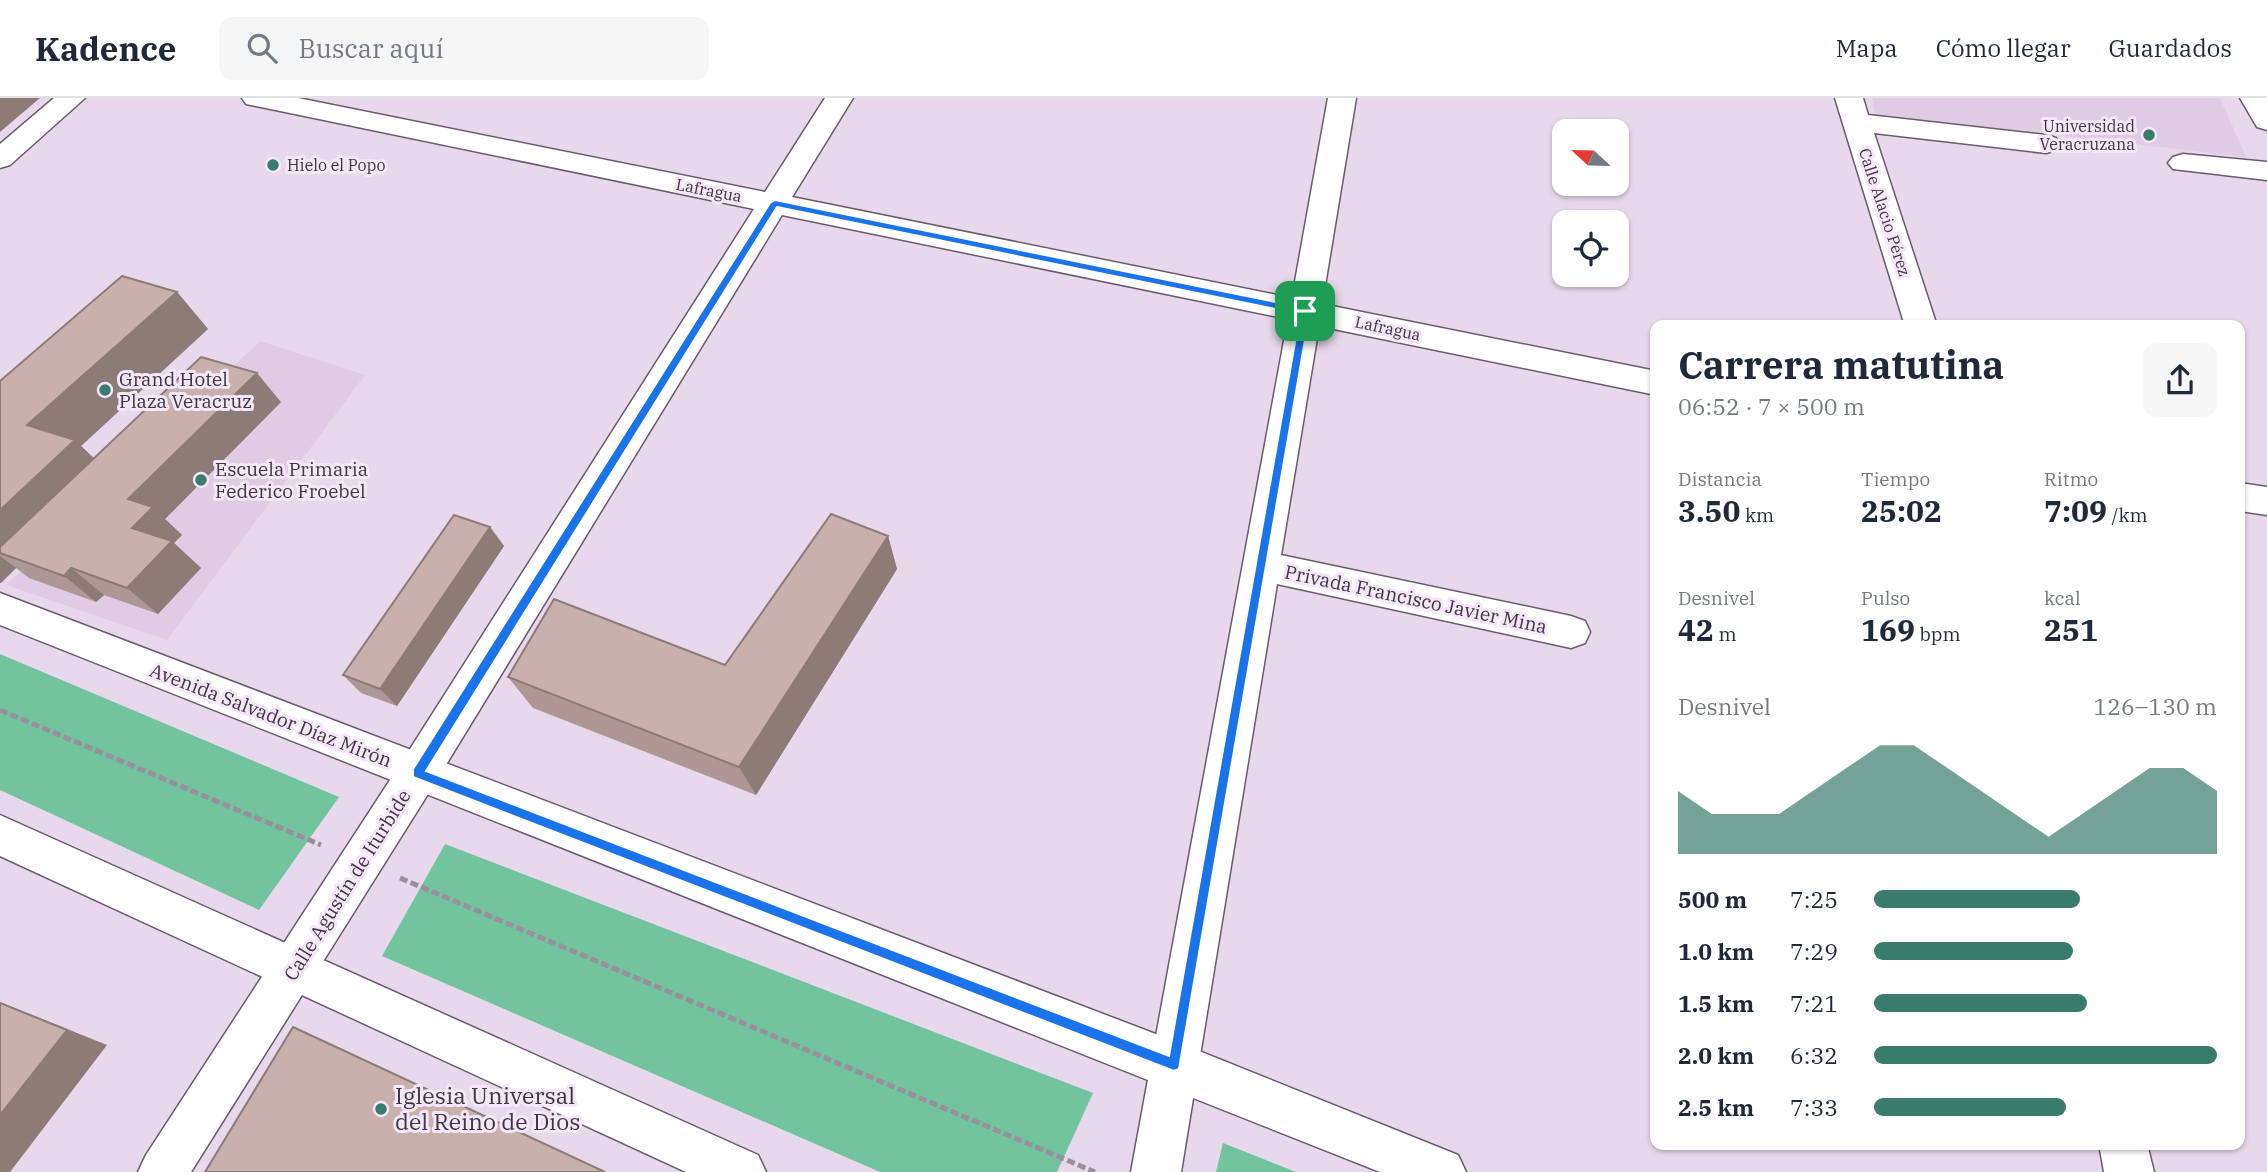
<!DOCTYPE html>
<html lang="es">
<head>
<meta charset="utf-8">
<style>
  :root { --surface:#fff; --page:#f6f6f7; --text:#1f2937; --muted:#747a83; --line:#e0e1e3; --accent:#3a7c6c }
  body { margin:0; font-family:"IBM Plex Serif",serif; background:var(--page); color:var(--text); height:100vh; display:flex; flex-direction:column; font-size:26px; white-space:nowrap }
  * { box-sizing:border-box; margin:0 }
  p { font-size:23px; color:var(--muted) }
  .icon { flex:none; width:38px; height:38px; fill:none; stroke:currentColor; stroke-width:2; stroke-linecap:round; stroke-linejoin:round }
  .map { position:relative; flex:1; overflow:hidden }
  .side { position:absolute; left:1650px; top:222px; width:595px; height:830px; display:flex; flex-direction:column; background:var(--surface); border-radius:14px; box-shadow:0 2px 5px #0004 }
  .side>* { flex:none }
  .needle { width:46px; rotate:292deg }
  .tools { position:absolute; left:1552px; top:21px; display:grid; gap:14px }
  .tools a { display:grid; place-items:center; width:77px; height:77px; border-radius:14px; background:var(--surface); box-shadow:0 2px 5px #0004; font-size:35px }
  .pin { position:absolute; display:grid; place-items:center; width:60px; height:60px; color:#fff; margin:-30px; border-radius:14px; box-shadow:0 4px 10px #0006 }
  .round { display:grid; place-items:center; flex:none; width:74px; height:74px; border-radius:14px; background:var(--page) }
  .summary { display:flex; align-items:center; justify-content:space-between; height:119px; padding:0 28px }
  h1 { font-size:38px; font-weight:800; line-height:52px }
  .stats { display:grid; grid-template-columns:repeat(3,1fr); gap:10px; height:119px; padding:7px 28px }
  .stats div { display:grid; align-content:center }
  .stats b { font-size:30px; font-weight:800 }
  .stats small { font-size:19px; font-weight:400 }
  .stats p { font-size:19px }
  .chart { height:196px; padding:14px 28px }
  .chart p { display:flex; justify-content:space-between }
  .chart svg { width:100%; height:126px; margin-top:7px; fill:var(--accent); opacity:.7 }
  ul { padding:0 28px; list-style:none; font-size:23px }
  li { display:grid; grid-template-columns:112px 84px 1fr; align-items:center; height:52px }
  li i { height:18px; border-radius:9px; background:var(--accent) }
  header { display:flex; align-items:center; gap:42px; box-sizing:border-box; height:98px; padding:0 35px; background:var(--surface); border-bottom:2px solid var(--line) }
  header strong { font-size:33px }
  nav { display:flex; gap:38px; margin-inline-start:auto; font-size:24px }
  .search { width:490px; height:63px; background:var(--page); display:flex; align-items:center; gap:18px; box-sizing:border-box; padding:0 24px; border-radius:14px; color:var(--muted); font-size:26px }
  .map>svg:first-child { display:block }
</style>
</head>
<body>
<header>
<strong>Kadence</strong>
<div class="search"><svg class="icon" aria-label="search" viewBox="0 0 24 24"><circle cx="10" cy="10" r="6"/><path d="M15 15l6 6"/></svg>Buscar aquí</div>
<nav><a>Mapa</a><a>Cómo llegar</a><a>Guardados</a></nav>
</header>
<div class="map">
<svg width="2267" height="1074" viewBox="0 0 2267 1074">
  <rect width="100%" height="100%" fill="#e8d8eb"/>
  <path fill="#e0cbe4" d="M1872,0H2220L2246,59L1875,16Z
    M260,243L365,277L167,542L6,487Z"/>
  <path fill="#72c49e" d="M0,556L339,699L259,812L0,692Z
    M445,746L1093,995L1057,1074H880L382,858Z
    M1223,1045L1296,1074H1216Z"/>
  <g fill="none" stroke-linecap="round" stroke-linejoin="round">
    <defs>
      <path id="street" d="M54,0H85L10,67L0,70V46Z
        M242,0H298L765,94L825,0H853L792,99L1292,200L1328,0H1356L1322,206L1656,273V297L1319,228L1281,457L1571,518L1585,523L1590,534L1585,545L1571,550L1277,486L1181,1074H1131L1288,221L782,117L433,688L191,1074H138L146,1057L403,662L754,111L256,8L246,6Z
        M1835,0H1863L1868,17L2046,37L2056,40L2060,46L2056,52L2046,55L1874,35L1937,228H1905Z
        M2240,0H2267V32L2257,29Z
        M2183,56L2267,64V82L2173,71L2168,65L2173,59Z
        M2240,385L2267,389V417L2240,413Z
        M2099,1046H2147L2154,1074H2104Z"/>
      <path id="secondary" d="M0,495L1174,943L1458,1057L1466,1074H1380L0,527Z
        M0,717L758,1057L766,1074H686L0,758Z"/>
    </defs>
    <use href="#street" stroke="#695b6c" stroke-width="3"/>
    <use href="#secondary" stroke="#695b6c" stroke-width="3"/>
    <path stroke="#9a8f9c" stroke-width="5" stroke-dasharray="8 3.5" stroke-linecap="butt" d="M0,612L321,747
      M400,780L1095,1074"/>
    <use href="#street" fill="#fff" fill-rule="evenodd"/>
    <use href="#secondary" fill="#fff" fill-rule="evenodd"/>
  </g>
  <path fill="#ae9794" d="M177,194L208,231L81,348L94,360L281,304L165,421L182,437L174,445L201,470L158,516L104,497L96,504L29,480L16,470L0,485V283Z
    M490,429L504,448L397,608L361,595L343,577Z
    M888,438L897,471L756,697L533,610L508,579L725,567Z"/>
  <path fill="#8d7b78" d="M0,0H40L0,34Z
    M177,194L208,231L81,348L112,378L0,455V412L27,327Z
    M257,275L281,304L165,421L182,437L174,445L201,470L158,516L127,490L132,430L128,401Z
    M490,429L504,448L397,608L380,591Z
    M888,438L897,471L756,697L739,669Z
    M0,458L16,470L1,485H0Z
    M71,470L104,497L96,504L64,478Z
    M0,904L107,947L10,1074H0Z"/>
  <path fill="#cab0ac" stroke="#8d7b78" stroke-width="2" d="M122,178L177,194L27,327L75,342L0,412V283Z
    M201,259L257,275L128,401L153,409L132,430L172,443L127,490L71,470L64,478L0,455V449Z
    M831,416L888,438L739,669L508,579L554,501L725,567Z
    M454,417L490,429L380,591L343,577Z
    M0,905L67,932L0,1017Z
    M293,929L605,1074H205Z"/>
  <path fill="#1a73e8" stroke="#fff" stroke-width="2" fill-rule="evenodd" d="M775,102L1305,210L1310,213L1179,971L1174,973L413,679V671L770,105ZM777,109L1300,216L1169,958L426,673Z"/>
  <g fill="#3a7c6c" stroke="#f5e6f9" stroke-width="2.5">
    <circle cx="2149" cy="37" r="7"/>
    <circle cx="273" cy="67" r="7"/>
    <circle cx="105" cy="292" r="7"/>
    <circle cx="201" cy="382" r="7"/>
    <circle cx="381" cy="1011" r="7"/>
  </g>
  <g text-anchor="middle" stroke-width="6" stroke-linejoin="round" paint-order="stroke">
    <g font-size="16" fill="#3d373e" stroke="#f5e6f9" text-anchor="end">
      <text x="2135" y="34">Universidad<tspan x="2135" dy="18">Veracruzana</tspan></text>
      <text x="287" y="73" text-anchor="start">Hielo el Popo</text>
    </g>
    <g font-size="16" fill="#3d373e" stroke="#f5e6f9">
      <text transform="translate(709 92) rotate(11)" y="6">Lafragua</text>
      <text transform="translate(1885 114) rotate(72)" y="6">Calle Alacio Pérez</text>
      <text transform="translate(1388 230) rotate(12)" y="6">Lafragua</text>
    </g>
    <g font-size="19" fill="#3d373e" stroke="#f5e6f9" text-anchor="start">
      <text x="119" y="288">Grand Hotel<tspan x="119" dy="22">Plaza Veracruz</tspan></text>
      <text x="215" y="378">Escuela Primaria<tspan x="215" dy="22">Federico Froebel</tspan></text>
    </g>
    <g font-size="19" fill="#3d373e" stroke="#f5e6f9">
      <text transform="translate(1416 501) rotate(12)" y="7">Privada Francisco Javier Mina</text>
      <text transform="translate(271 617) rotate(21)" y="7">Avenida Salvador Díaz Mirón</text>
      <text transform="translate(347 787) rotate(-58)" y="7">Calle Agustín de Iturbide</text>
    </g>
    <g font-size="23" fill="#3d373e" stroke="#f5e6f9" text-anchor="start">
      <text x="395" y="1006">Iglesia Universal<tspan x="395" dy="26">del Reino de Dios</tspan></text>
    </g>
  </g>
</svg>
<div class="tools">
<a><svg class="needle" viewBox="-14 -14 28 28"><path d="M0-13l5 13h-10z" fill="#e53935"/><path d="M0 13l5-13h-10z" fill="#747a83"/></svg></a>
<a><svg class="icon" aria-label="locate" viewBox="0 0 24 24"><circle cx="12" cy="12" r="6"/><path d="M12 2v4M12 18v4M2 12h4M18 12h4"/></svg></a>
</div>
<div class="pin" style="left:1305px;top:213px;background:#1e9e55"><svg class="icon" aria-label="arrive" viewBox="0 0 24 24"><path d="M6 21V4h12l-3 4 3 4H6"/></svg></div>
<section class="side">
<div class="summary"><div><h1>Carrera matutina</h1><p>06:52 · 7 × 500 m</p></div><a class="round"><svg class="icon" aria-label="share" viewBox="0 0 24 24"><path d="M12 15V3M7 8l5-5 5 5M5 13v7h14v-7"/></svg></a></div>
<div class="stats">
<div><p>Distancia</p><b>3.50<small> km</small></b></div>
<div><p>Tiempo</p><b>25:02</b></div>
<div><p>Ritmo</p><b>7:09<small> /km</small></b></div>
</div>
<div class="stats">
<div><p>Desnivel</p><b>42<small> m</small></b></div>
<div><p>Pulso</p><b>169<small> bpm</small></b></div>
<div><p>kcal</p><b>251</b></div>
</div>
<div class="chart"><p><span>Desnivel</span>126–130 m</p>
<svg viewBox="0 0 160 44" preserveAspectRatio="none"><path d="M0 44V22L10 30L20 30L30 30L40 22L50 14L60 6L70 6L80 14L90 22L100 30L110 38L120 30L130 22L140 14L150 14L160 22V44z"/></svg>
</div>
<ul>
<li><b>500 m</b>7:25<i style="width:60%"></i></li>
<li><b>1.0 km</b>7:29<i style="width:58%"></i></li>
<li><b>1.5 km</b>7:21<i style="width:62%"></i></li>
<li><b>2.0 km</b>6:32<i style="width:100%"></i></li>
<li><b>2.5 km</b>7:33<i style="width:56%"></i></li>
</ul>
</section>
</div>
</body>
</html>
